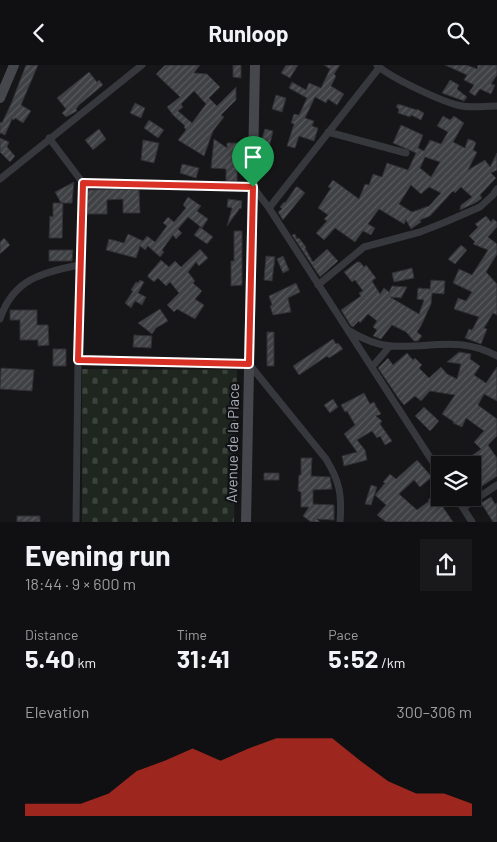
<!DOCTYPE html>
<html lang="en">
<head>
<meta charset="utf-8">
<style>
  :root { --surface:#101012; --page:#19191b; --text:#f1f3f6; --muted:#9c9d9f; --line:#303032; --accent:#d93025 }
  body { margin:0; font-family:Barlow,sans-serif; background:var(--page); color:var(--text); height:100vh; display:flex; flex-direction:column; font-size:19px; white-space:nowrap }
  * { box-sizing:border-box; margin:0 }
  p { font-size:16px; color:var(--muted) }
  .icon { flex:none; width:28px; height:28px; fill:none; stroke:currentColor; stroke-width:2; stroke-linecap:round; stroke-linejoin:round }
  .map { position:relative; height:457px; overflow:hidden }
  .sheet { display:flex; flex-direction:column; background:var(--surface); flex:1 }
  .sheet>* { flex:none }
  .tools { position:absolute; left:431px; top:391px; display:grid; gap:10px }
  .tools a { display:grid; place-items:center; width:50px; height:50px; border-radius:0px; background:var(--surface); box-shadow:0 2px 8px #0003,0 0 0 1px var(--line); font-size:25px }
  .pin { position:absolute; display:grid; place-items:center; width:42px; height:42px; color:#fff; margin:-51px -21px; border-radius:50% 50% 50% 0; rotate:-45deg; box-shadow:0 0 5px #0007 }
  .pin .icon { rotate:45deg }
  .round { display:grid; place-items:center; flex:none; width:52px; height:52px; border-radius:0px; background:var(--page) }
  .headline { display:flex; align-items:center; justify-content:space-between; height:85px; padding:0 25px }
  h1 { font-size:28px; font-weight:700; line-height:38px }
  .metrics { display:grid; grid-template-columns:repeat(3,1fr); gap:8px; height:85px; padding:5px 25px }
  .metrics div { display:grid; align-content:center }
  .metrics b { font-size:25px; font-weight:700 }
  .metrics small { font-size:14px; font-weight:400 }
  .metrics p { font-size:14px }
  .chart { height:140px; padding:10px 25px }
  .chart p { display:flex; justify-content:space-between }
  .chart svg { width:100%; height:90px; margin-top:5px; fill:var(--accent); opacity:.7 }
  header { display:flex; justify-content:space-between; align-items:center; height:65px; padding:0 25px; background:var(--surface); font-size:22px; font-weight:700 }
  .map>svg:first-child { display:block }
</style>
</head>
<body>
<header><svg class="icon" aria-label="back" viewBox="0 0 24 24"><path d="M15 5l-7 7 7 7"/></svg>Runloop<svg class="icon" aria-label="search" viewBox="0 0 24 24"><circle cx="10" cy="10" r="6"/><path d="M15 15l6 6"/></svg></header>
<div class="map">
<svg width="497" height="457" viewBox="0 0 497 457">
  <defs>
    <pattern id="cemetery-stones" width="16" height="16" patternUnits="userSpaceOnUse" patternTransform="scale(1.25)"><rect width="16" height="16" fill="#1e261f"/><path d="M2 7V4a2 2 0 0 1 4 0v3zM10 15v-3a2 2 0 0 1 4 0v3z" fill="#3c433d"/></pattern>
    <pattern id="building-hatch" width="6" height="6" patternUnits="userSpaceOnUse" patternTransform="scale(1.25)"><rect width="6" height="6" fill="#404145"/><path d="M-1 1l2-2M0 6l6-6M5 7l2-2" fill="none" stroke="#595a5e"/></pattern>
  </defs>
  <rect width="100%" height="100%" fill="#161618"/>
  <path fill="url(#cemetery-stones)" d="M82,304L237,305L234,457H82Z"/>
  <path fill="url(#building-hatch)" stroke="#303034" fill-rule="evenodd" d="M26,0H38L21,40L31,46L23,58L15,53L14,55L12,54L5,70L0,68V57L2,58L11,39Z
    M165,0H200L194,8L207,9L220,22L209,33L217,41L236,22V35L221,50L224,52L213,66L204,91L178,75L186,65L184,62L185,61L173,50L167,42L180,32L156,9ZM194,26L206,39L192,58L178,46L183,42L181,39Z
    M233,0H241V13L233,12Z
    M286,0H298L290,13L281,8Z
    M324,0H340L334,9L336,11L331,21L344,29L337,40L328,34L326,38L315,32L305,53L314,56L312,61L318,63L314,76L299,71L295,83L287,81L294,59L291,58L294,49L299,50L307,33L289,23L292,17L306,25L309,18L321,23L330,4Z
    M445,0H467L477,4L478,0H497V10L491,19L495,20L491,29L480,24L475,31L469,27L474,20L464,15L467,10Z
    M89,7L97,17L99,15L103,20L79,40L76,44L77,46L66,52L62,48L66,44L57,33Z
    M450,15L459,20L457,24L467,32L464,36L442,28Z
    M276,30L286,33L282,47L272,44Z
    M135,38L145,43L141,53L130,48Z
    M398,39L417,45V44L424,48L421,55L411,50L410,52L398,48L399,44L396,42Z
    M443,51L450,55L454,51L464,58L453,77L465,83L468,74L474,76L476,78L473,85L477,87L468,105L485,95L490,102L497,88V105L491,108L496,113L480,130L482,133L477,137L460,145L461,140L472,132L461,122L455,128L453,126L430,151L420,155L421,157L411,164L406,155L404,159L379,144L368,159L375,163L371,170L363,166L355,177L335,163L324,175L316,168L327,156L324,154L328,150L318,143L331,123L328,122L333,115L359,134L365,119L369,120L373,109L382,112L387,98L408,105L409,103L416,88L393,78L401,60L423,70L418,83L424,86L430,75L441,79L448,67L437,61ZM425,92L440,97L431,112L420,103ZM411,120L421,129L429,122L441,128L429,141L412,147L399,139Z
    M149,55L164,65L158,73L144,63Z
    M99,64L106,74L93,85L85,75Z
    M265,64L273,66L270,79L261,77Z
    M0,73L9,77L7,82L15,91L10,97L0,87Z
    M214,74L227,83V78H240V102H237V116H226V104L211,103Z
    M143,75L159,78L154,98L141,95Z
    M182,99L199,103L196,113L180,108Z
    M74,117L72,138H61L55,127Z
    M296,122H298L305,128L283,155L278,147L282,144L280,142L284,137L285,138Z
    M117,124L139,125L140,148H123V134L107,135V149H87L88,125Z
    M188,132L201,141L197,146L208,154L202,163L188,152L178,164L182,168L176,174L173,170L162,185L164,187L160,192L148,181L145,185L140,181L136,193L106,185L109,174L124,178L128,169L143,176L147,171L155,177L167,161L163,158L168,152L174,157L186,143L183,140Z
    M228,134L242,136L241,144L240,143L227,161L232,143L227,142Z
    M53,138H63L62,173H49L50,151L53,152Z
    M486,151L491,157L493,154L497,157V162L488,172L497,179V189L486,207L497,219V250L493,248L484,263L487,264L481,279L465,273L469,264L472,265L479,252L454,244L458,233L466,236L472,227L453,218L459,204L472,210L488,185L473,179L475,177L469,171L478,162L475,159Z
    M200,162L213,172L207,179L194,170Z
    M234,166H242V220L231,221V196H234Z
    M295,169L297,174L299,173L306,182L305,183L313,197L327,184L338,196L320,212L292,170Z
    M4,173L10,180L0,189V177Z
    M461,180L467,185L455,199L448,194Z
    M200,184L208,193L199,201L196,197L188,207L195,216L193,218L202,226L195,234L204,240L195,254L177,244L174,247L167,240L179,228L170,217L166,221L158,213L154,217L148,212V210L161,195L169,202L175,196L181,202Z
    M49,185H73L72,196H49Z
    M266,191L275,192L272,216L264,215Z
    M283,191L289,205L283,208L277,194Z
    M357,197H360L364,202L366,200L376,213L372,216L380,229L384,223L389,227L392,221L407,222L401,233L390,232L419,249L424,235L417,234L418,223L430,224L431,215L445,216L444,229L432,228L431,239L421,261L417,267L422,271L418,276H414L406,267L392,260L381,274L373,271L377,265L373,262L377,256L368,249L360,258L359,256L353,262L351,261L341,245L361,231L359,228L363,226L355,215L352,217L344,207Z
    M412,203L414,213L394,217L392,208Z
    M140,215L144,217L138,228L146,232L142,240L135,236L131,243L125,238L133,226L131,225L136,217L138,218Z
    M296,218L300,227L288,233L291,247L273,250L270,241L272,240L269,231Z
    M160,244L168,256L156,263L152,269L138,258Z
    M10,245H37V260H48L49,280L38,281V275H20V255H10Z
    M267,267H274V301H267Z
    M134,270L152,271L151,283L133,282Z
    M333,274L336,279L338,278L343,284L329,293L327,291L299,310L293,301Z
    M53,284H66V301H53Z
    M459,287L471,289L470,294L480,301L474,310L486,318L497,302V336L484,329L478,340L497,354V371L488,380L497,393V411L472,428V404L477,401L470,392L481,384L474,377L484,366L466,353L462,362L453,358L454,357L442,349L455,330L430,326L421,336L415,331L404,340L399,334L378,303L388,293L393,300L407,288L413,295L415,293L422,300L419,303L429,313L441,302L447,309L457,314L461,299L447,297Z
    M1,303L34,305L32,326L0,324Z
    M364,328L370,339L374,337L377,343L381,349L376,351L382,356L380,359L392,376L385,380L380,371L377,373L372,366L357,375L365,385L367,395L344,401L342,391L357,387L344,369L355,360L347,346L345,347L341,340Z
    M333,334L338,342L330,348L324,340Z
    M424,342L439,356L430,366L415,351Z
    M301,393H312L311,411L330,412L332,424L313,425V439L334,440V455L317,454L320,457H311L303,451L309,442H301V427L298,426L299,410H301Z
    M417,395L432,412L420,422L414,415L399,429L417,445L429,436L428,435L436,428L446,440L443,442L453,457H386L377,450L386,440L375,430L385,418L383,417L390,409L396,414Z
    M264,408H279V415H264Z
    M371,420L377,422L371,440L365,439Z
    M491,432L495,439L497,438V457H493L481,438Z
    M17,451H40V457H17Z"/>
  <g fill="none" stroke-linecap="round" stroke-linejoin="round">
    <path stroke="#37383d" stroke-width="7" d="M377,0C389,12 444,38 462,41C473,43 485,41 497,41
      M328,67L406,88
      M49,73L83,118L78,295L76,457
      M0,114L142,0
      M83,118L253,122L269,143L440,408
      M269,143L379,3
      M318,220L364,182L420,167L443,158L480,142L493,130L497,124
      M0,254C13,214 43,207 80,200
      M348,265C361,273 376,280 391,281C431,284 458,270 497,291
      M78,295L249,299L326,394C340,417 342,430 340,457
      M372,302L390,281
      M456,432L472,457
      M463,443L497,420"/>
    <path stroke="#45474d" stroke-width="10" d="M0,33L14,0
      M246,457L255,0"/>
  </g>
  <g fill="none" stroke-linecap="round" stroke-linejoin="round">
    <defs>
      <path id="route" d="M83,118L253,122L249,299L78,295Z"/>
    </defs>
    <use href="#route" stroke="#fff" stroke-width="10"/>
    <use href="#route" stroke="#d93025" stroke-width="6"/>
  </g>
  <g text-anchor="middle" stroke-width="4.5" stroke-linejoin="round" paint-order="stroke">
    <g font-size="15" fill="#a8adb8" stroke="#111113">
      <text transform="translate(233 378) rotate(-89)" y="5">Avenue de la Place</text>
    </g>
  </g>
</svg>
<div class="tools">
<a><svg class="icon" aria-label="layers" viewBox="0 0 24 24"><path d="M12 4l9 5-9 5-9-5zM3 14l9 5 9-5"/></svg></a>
</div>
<div class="pin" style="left:253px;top:122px;background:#1e9e55"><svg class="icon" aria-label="arrive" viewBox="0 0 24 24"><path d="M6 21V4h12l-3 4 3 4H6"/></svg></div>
</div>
<section class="sheet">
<div class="headline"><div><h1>Evening run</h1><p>18:44 · 9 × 600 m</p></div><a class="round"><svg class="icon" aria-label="share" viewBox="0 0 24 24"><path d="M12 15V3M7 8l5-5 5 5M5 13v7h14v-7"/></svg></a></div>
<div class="metrics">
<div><p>Distance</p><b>5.40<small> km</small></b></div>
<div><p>Time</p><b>31:41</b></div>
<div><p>Pace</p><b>5:52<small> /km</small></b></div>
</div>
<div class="chart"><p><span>Elevation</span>300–306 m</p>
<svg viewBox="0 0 160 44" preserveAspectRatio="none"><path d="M0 44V38L10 38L20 38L30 33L40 22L50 17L60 11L70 17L80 11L90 6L100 6L110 6L120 17L130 27L140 33L150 33L160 38V44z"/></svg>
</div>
</section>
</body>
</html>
